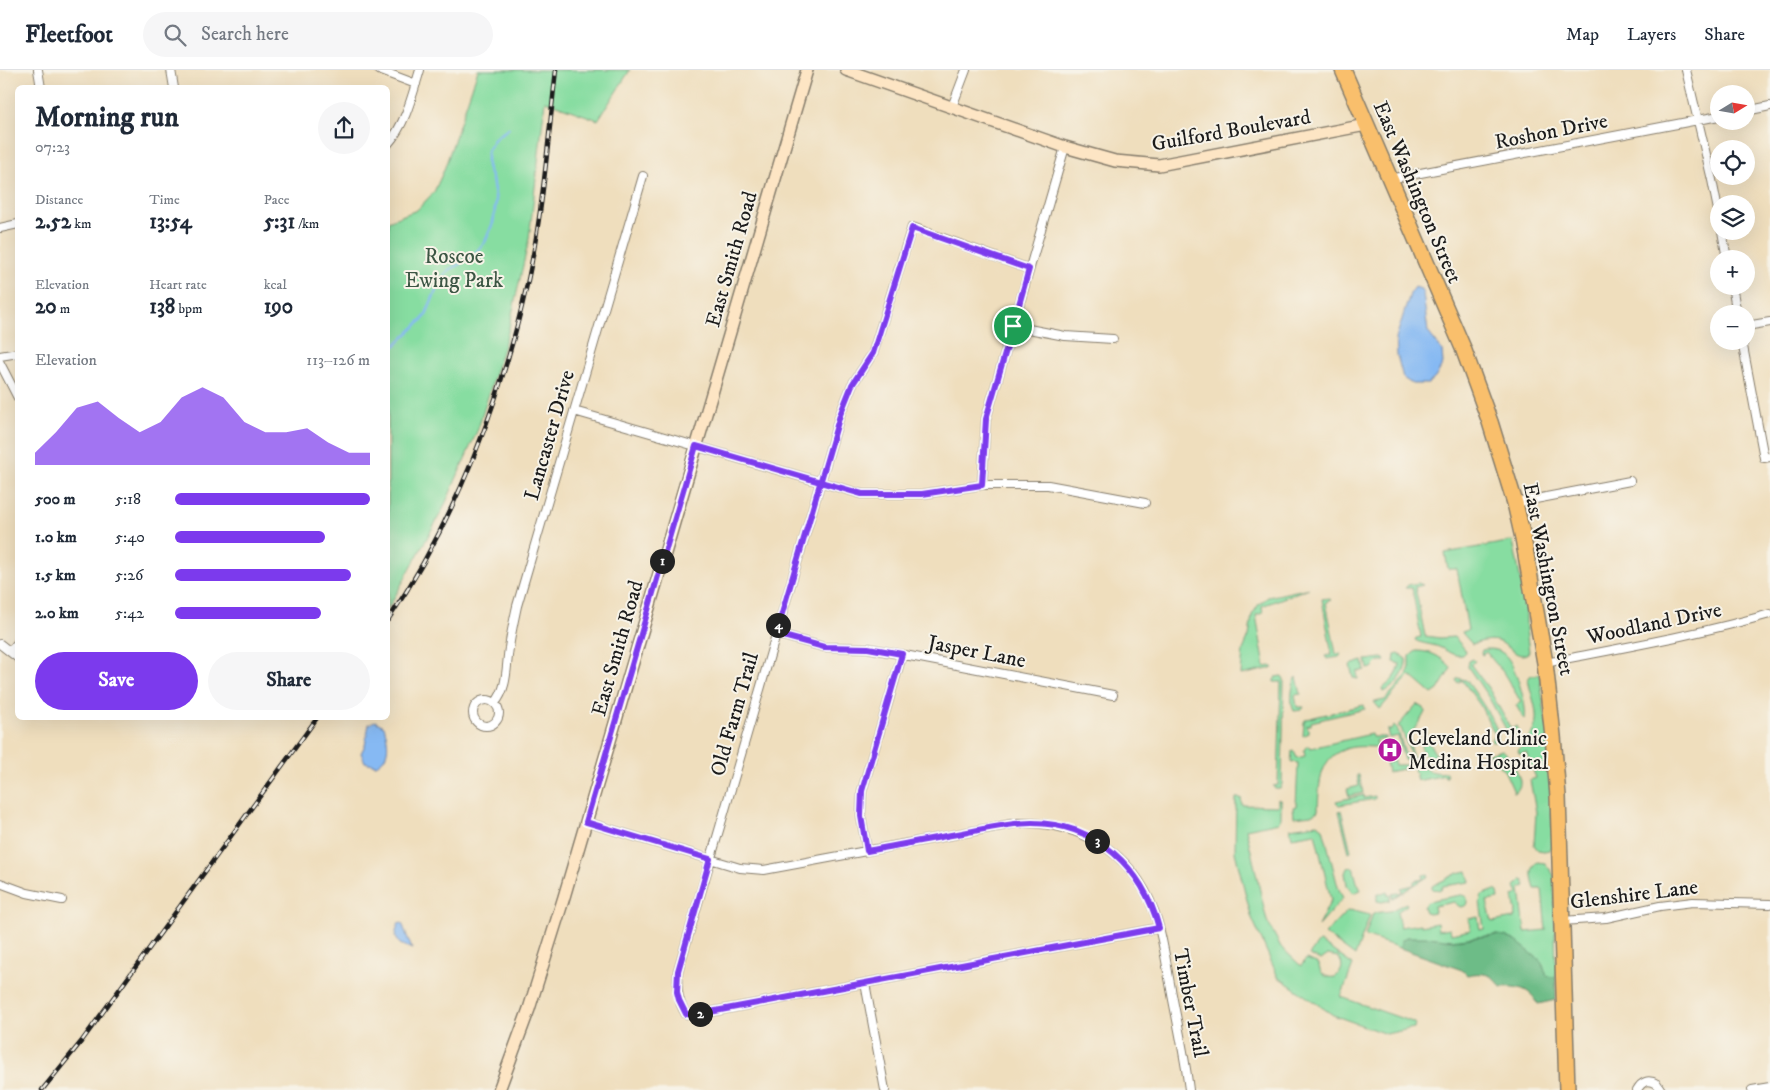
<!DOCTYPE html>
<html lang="en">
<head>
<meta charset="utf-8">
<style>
  :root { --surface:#fff; --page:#f6f6f7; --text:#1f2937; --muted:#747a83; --line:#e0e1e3; --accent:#7c3aed }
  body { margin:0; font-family:"IM FELL DW Pica",serif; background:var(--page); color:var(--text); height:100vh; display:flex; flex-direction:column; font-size:19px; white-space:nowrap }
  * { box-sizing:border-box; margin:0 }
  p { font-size:16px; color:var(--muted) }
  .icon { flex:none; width:28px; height:28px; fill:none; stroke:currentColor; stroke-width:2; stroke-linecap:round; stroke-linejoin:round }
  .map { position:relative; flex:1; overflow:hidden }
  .sheet { position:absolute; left:15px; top:15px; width:375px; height:635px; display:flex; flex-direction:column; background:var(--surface); border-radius:8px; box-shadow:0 5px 20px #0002 }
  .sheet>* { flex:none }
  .needle { width:32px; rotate:79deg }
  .controls { position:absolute; left:1710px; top:15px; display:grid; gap:10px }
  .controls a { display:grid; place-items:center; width:45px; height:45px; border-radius:50%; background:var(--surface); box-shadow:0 5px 20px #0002; font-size:25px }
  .pin { position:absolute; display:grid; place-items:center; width:42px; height:42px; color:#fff; margin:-21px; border:2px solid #fff; border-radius:50%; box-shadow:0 1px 5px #0007 }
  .km { position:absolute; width:25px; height:25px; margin:-12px; border-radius:50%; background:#222; color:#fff; font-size:14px; line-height:25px; text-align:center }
  .round { display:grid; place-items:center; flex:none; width:52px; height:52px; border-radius:26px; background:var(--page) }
  .summary { display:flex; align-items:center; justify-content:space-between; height:85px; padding:0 20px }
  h1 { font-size:28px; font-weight:700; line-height:38px }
  .stats { display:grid; grid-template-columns:repeat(3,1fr); gap:8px; height:85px; padding:5px 20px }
  .stats div { display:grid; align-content:center }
  .stats b { font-size:21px; font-weight:700 }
  .stats small { font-size:14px; font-weight:400 }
  .stats p { font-size:14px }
  .chart { height:140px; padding:10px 20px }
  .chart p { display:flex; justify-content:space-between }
  .chart svg { width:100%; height:90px; margin-top:5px; fill:var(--accent); opacity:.7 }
  .cta { display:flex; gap:10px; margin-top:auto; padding:10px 20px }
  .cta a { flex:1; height:58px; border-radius:30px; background:var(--accent); color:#fff; font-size:20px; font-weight:700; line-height:58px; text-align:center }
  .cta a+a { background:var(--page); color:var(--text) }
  ul { padding:0 20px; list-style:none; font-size:16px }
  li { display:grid; grid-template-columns:80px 60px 1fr; align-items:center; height:38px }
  li i { height:12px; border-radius:6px; background:var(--accent) }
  header { display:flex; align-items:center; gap:30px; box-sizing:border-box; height:70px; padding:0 25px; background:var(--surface); border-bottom:1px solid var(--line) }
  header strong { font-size:24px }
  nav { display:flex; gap:28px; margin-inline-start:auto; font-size:18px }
  .search { width:350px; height:45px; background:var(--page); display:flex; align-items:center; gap:12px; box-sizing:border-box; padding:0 18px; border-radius:28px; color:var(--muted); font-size:19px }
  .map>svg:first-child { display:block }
</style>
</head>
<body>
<header>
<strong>Fleetfoot</strong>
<div class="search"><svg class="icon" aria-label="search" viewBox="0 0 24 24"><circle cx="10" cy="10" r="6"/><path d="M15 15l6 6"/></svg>Search here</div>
<nav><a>Map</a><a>Layers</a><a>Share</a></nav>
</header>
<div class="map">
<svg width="1770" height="1020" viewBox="0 0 1770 1020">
  <rect width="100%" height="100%" fill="#f7f3e8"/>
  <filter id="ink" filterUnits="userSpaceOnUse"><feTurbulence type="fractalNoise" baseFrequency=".02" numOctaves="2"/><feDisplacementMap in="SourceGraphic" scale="10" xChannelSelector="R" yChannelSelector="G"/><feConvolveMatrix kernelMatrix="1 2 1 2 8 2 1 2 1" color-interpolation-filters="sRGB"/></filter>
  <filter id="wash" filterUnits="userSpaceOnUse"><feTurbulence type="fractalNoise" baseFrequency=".0096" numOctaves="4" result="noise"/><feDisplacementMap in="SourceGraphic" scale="20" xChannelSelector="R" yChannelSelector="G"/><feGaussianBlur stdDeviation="1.12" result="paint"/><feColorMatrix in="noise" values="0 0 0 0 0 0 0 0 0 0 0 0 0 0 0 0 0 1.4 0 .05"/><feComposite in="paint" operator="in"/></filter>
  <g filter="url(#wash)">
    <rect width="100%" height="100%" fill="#efdebd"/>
    <path fill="#87dda1" stroke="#527c5e" d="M478,0H630L598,50L545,31L529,169L508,262L478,359L443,439L388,539V151L417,140L434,122L444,100Z
      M1513,471L1526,537V559L1529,582C1518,592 1509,574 1497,571C1488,569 1480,572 1472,574L1463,564L1462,562L1468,560L1457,499H1448L1445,483Z
      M1418,513L1423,515L1415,517L1425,566L1440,568L1454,567L1464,578L1465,582L1462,585C1453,587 1447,580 1439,577C1432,574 1421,574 1415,570L1416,568L1421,567L1412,518H1405L1408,515Z
      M1309,518L1262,536L1263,543L1256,545L1265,597L1271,596L1273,598L1241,605L1243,580L1249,566L1252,545L1259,534L1268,527Z
      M1328,528L1331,530L1326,532L1336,584H1342L1339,587L1327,589L1325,586L1332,585L1322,529Z
      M1487,579C1493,579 1500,580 1505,585C1515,593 1528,637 1525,649L1523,648L1516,635L1521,632L1503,602L1486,582L1482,585L1481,584L1482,580Z
      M1416,581C1430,581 1440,586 1450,596L1451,598L1438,620L1432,624L1410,605L1380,639L1374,632L1385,630L1407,605L1410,597V586Z
      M1399,584L1406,589C1407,602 1396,616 1384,622L1383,618C1392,611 1398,605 1400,594L1394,592L1395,585Z
      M1382,588L1384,589L1385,591H1379L1372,598L1368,599L1366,590Z
      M1473,589L1475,591L1471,595L1489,619L1511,659L1517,656L1519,661L1517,664H1511L1507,661L1489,628L1468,597L1469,591Z
      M1363,591L1365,600L1357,602L1358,609L1353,608L1350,595Z
      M1539,603L1549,670L1553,774L1549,780L1544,781L1538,780L1534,775L1536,742L1530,710L1536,708L1526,682L1520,684L1518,681C1521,675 1528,670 1532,663C1542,645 1531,628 1528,609L1531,605H1537Z
      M1282,606L1284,609L1282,714L1280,719H1275L1273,716L1278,715L1281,612H1274V610L1276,607Z
      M1297,607L1301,624L1295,625L1297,637H1304L1302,640L1294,641C1290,634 1291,614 1297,607Z
      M1458,608L1466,610C1473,619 1499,656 1498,666C1498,669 1497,670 1494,672H1492L1491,669L1496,666L1480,635L1462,610L1458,613L1456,610Z
      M1417,634L1424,638L1425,642C1422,650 1414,657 1411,666C1405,689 1426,706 1446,702L1447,707H1445V705L1417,711L1412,689L1401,658L1398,656Z
      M1364,635L1365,639L1311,652V655H1307L1309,663L1303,666L1304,652L1306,649Z
      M1394,656L1398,660L1407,691L1404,690L1398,666L1389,668L1387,660H1391Z
      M1427,661L1425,666L1436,685L1441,684V685C1426,690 1420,684 1421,669Z
      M1371,664L1372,667H1385V669L1376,671L1378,677C1367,677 1353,675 1343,680C1318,689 1319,719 1318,741L1311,745L1294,747L1293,737L1296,736L1298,693L1291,692L1292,681H1294L1297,688L1305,686L1304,680L1306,677L1310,676L1311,678Z
      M1502,680C1509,683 1521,706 1520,714C1520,717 1518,719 1516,722H1514L1505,702L1488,684Z
      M1394,691L1395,695H1407L1408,698L1388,702L1386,693Z
      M1357,705H1359L1363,723L1349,726L1347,719L1359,716Z
      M1364,725V728L1375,726V729L1339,735L1337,733L1336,731Z
      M1236,728H1241L1242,735L1278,736V729L1281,731V748L1279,752L1246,759L1267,851L1281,877L1301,896L1306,889L1319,894C1319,903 1326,909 1335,907C1343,902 1344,894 1338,887L1328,885L1321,890L1309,885L1319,872L1322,873L1353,895L1341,927L1415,953L1414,958L1386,964L1333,945L1278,907L1251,846L1235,782Z
      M1341,740L1351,781L1349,782L1339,741Z
      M1317,754L1323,758L1338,817L1343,828L1318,856L1331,830L1315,763L1292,767L1290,758Z
      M1537,792L1545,793L1554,805L1556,908L1547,906L1541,891L1528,882L1496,865L1450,870H1402L1400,878L1365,866L1373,843L1390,841L1406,833L1407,835L1397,842L1400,857L1421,854V856L1437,853L1438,860L1450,858L1451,864L1471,860L1468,849L1478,847L1480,860L1484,859L1480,832L1482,825L1495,820L1498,822L1499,829L1487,831L1492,852L1514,848L1516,842L1513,826L1518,824L1515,816L1523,809L1526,816L1520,818L1525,862L1546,860L1542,819H1535C1532,809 1529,800 1537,792Z
      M1353,797L1357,812L1361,820L1353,823L1347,815L1345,803L1347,798Z
      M1467,801L1470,812L1443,816L1441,820L1432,819V816L1458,803Z
      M1428,804L1429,806L1393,828H1392V824L1402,822L1401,818L1414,815V811L1423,809V805Z
      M1387,821L1388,825H1390V830L1382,832L1377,831V825Z
      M1461,825C1465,825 1468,828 1468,833L1465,836L1460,837L1454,832L1434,836L1435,842L1429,843L1425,842L1423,837L1426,833L1433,830Z
      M1350,840L1370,845L1355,886L1325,864L1347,841Z"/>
    <path fill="#6dbc87" stroke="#446c52" d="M1496,865L1505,866L1516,871L1541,891L1547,906L1556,908V930L1538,934C1530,918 1517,916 1501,917C1493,903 1482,902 1467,905L1462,900L1400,878L1402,870L1406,867H1429L1453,870Z"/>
    <path fill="#86b9f3" stroke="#516a88" d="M1415,217L1421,219L1423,223L1428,262L1442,280L1443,294L1435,308L1428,314H1412L1403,308L1397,285L1396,268L1410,224Z
      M375,651L384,656C388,670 392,687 376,695L365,692L361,683L365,675L369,654Z
      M402,853L412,879L400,874L395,866L398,854Z"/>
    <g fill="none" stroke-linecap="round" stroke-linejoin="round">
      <path stroke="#86b9f3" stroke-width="2.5" d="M388,282L425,247L439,213L449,200L472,187L485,172L493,153L496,131L492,109L487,96V82L495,68L509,58"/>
    </g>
  </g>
  <g filter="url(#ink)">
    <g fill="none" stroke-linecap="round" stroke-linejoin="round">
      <defs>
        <path id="street" d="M38,0L41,18
          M171,0L174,18
          M379,0L416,14
          M1686,0L1712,110L1719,145
          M952,37L966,0
          M1746,41L1770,36
          M388,74C406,53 412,26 420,0
          M1389,109L1719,46
          M0,158L18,154
          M1722,161L1727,189
          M1029,199L912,157L873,283L852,315L840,345L678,901C677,918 677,930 686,944L694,945L1159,858
          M1732,216L1737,244
          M1013,256L1065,266L1113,269
          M1746,256L1770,252
          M1742,271L1764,388L1770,387
          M0,286L18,283
          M0,293L18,328
          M574,341L862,424H922L982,415H1048L1145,433
          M982,415L986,349L1065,77
          M1515,433L1630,411
          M776,564L824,577L868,578L1113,625
          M0,574L18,588
          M10,582L18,572
          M1545,593C1620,578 1696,565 1770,544
          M473 643a13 13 0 1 1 26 0a13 13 0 1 1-26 0Z
          M495,633C508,618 506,596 509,578C511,563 514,550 517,536L643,106
          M586,752L740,798L764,800L1017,753C1079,751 1132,781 1154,841C1163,865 1166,893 1171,919C1177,952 1185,986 1189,1020
          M867,781L861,746L862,721L902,585
          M0,813L27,823L62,830
          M1562,851L1606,848L1660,836L1693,832L1770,834
          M865,913L885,1020
          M1637,1020C1642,1011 1649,1009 1657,1014L1661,1020
          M1752,1020L1770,1017"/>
        <path id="secondary" d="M846,0L1065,77L1115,91L1159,95L1366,55
          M499,1020L529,939L564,827L807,0"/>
        <path id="highway" d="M1343,0L1463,278L1490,352L1515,433L1523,468L1545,593L1553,666L1558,726L1567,1020"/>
      </defs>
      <use href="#street" stroke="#867d6c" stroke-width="10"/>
      <use href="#secondary" stroke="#867d6c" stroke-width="14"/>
      <use href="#highway" stroke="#867d6c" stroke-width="18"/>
      <use href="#street" stroke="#fff" stroke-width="8"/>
      <use href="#secondary" stroke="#fde5c4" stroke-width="11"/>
      <use href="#highway" stroke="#f9bf6c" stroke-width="15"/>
      <defs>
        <path id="rail" d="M388,550C456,449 502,329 528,210C543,141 548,70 556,0
          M42,1020L81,972L317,648"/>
      </defs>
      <use href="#rail" stroke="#1c1c1c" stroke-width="4.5"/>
      <use href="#rail" stroke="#f7f3e8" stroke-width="2.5" stroke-dasharray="8" stroke-linecap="butt"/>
    </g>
  </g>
  <g fill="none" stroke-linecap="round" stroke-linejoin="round" filter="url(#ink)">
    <defs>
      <path id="route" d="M1013,256L986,349L982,415L922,424H862L696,376L586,752L710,789L678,901L677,922L679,930L686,944L694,945L1159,858C1143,798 1096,753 1032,753C1010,753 989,758 968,762C934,768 900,775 867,781L861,746L862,721L902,584L868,578L824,577L776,564L840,345L852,315L873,283L912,158L1029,199L1013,256"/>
    </defs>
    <use href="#route" stroke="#fff" stroke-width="10"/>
    <use href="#route" stroke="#7c3aed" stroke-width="6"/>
  </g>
  <defs>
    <symbol id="hospital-disc" viewBox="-11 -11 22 22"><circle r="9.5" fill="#b5179e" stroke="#f7f3e8"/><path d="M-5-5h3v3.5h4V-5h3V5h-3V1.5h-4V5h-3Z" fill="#fff"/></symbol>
  </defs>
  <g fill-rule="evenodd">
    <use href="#hospital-disc" x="1376" y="666" width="28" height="28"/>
  </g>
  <g text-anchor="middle" stroke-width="4" stroke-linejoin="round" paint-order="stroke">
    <g font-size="21" fill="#1c1c1c" stroke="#f7f3e8">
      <text transform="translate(1231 60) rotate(-10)" y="7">Guilford Boulevard</text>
      <text transform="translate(1551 61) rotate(-11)" y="7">Roshon Drive</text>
      <text transform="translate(1418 122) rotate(67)" y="7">East Washington Street</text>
      <text transform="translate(731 189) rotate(-74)" y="7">East Smith Road</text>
      <text transform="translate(549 365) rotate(-74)" y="7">Lancaster Drive</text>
      <text transform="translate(1549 509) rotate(79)" y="7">East Washington Street</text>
      <text transform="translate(1654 553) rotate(-12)" y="7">Woodland Drive</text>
      <text transform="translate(617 578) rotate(-74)" y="7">East Smith Road</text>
      <text transform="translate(977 581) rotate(11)" y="7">Jasper Lane</text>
      <text transform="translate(734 644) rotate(-74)" y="7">Old Farm Trail</text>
      <text transform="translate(1634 824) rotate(-7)" y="7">Glenshire Lane</text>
      <text transform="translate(1191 933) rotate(79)" y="7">Timber Trail</text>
    </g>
    <g font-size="21" fill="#3c5644" stroke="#f7f3e8">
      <text x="454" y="193">Roscoe<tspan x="454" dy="24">Ewing Park</tspan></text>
    </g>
    <g font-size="21" fill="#1c1c1c" stroke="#f7f3e8" text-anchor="start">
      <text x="1408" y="675">Cleveland Clinic<tspan x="1408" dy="24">Medina Hospital</tspan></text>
    </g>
  </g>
</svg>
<div class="controls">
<a><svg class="needle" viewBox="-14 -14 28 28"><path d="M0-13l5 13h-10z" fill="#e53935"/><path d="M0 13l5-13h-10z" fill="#747a83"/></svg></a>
<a><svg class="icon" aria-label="locate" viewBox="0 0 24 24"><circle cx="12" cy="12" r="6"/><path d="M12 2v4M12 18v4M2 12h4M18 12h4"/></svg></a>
<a><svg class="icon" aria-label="layers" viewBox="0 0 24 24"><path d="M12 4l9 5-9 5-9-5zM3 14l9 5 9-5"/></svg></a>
<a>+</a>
<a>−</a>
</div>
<div class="pin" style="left:1013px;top:256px;background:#1e9e55"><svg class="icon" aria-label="arrive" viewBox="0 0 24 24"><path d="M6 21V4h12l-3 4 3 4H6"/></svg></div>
<b class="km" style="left:662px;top:491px">1</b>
<b class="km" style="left:700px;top:944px">2</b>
<b class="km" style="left:1097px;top:771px">3</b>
<b class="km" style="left:778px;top:555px">4</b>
<section class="sheet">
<div class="summary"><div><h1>Morning run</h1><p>07:23</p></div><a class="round"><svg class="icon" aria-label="share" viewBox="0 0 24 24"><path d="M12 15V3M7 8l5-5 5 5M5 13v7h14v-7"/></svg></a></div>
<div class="stats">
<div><p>Distance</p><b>2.52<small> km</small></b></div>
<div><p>Time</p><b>13:54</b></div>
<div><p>Pace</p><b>5:31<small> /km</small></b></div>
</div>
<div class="stats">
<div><p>Elevation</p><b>20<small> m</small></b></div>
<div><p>Heart rate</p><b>138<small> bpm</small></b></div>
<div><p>kcal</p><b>190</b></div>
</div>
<div class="chart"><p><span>Elevation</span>113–126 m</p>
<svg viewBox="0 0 160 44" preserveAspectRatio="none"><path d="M0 44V38L10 28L20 16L30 13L40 21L50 28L60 23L70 11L80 6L90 11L100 23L110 28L120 28L130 26L140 33L150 38L160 38V44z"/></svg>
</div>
<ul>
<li><b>500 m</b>5:18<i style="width:100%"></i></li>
<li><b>1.0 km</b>5:40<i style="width:77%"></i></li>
<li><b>1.5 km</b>5:26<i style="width:90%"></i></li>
<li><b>2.0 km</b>5:42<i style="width:75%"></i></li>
</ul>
<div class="cta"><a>Save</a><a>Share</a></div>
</section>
</div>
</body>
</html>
